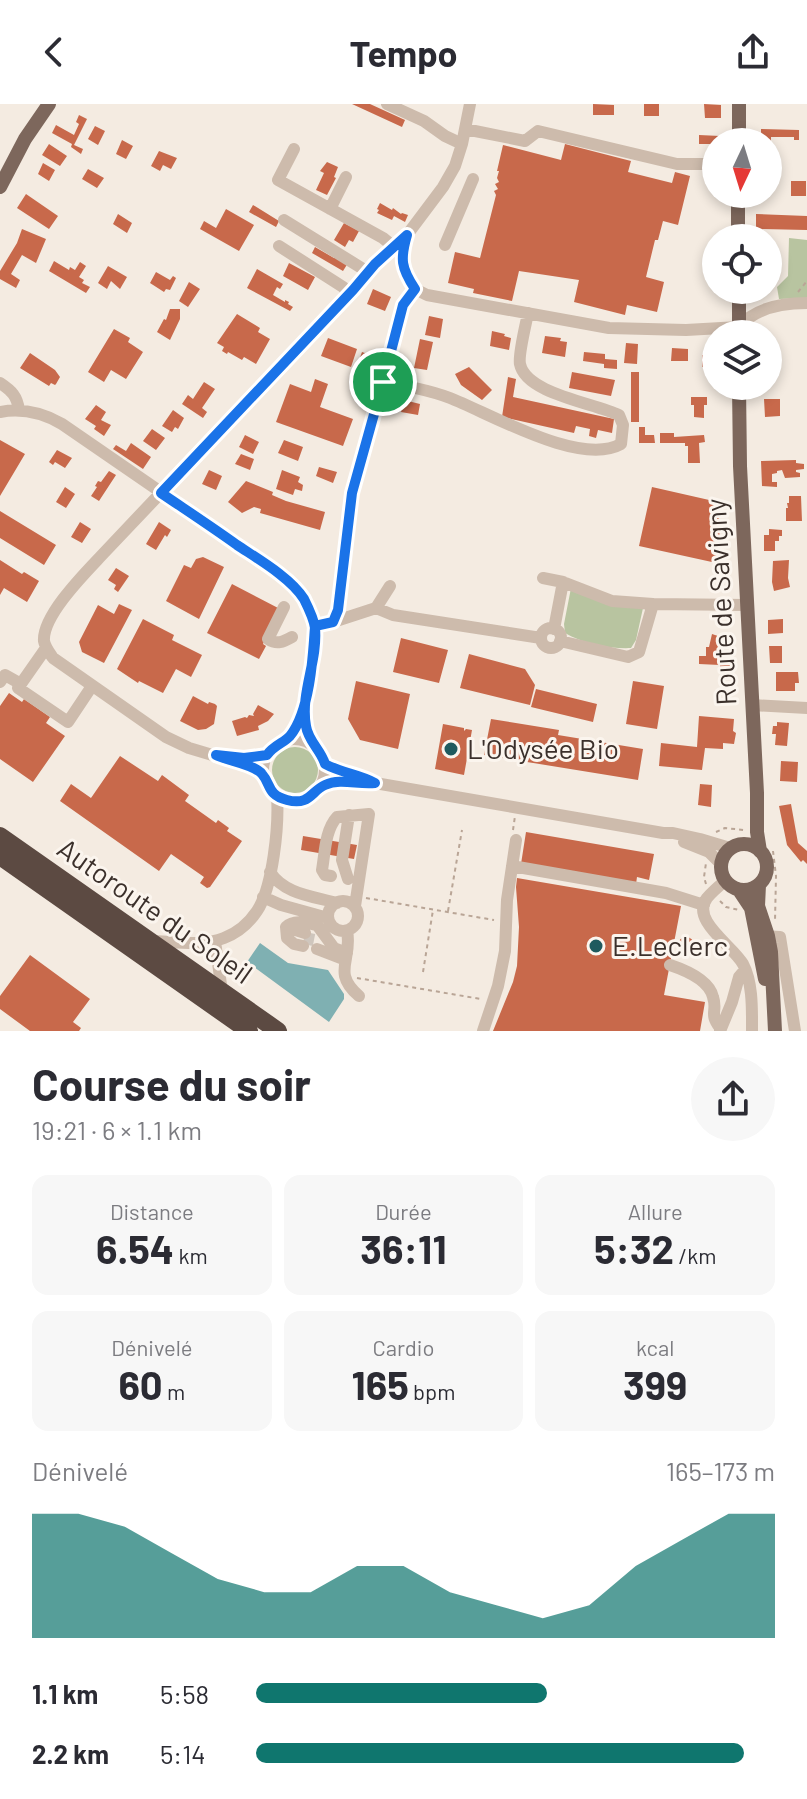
<!DOCTYPE html>
<html lang="fr">
<head>
<meta charset="utf-8">
<style>
  :root { --surface:#fff; --page:#f7f7f7; --text:#2b2b33; --muted:#7c7c81; --accent:#0f766e }
  body { margin:0; font-family:Barlow,sans-serif; background:var(--page); color:var(--text); height:100vh; display:flex; flex-direction:column; font-size:30px; white-space:nowrap }
  * { box-sizing:border-box; margin:0 }
  p { font-size:26px; color:var(--muted) }
  .icon { flex:none; width:44px; height:44px; fill:none; stroke:currentColor; stroke-width:2; stroke-linecap:round; stroke-linejoin:round }
  .map { position:relative; height:927px; overflow:hidden }
  .details { display:flex; flex-direction:column; background:var(--surface); flex:1 }
  .details>* { flex:none }
  .needle { width:52px; rotate:184deg }
  .buttons { position:absolute; left:702px; top:24px; display:grid; gap:16px }
  .buttons a { display:grid; place-items:center; width:80px; height:80px; border-radius:50%; background:var(--surface); box-shadow:0 4px 12px #0003; font-size:40px }
  .pin { position:absolute; display:grid; place-items:center; width:68px; height:68px; color:#fff; margin:-34px; border:4px solid #fff; border-radius:50%; box-shadow:0 2px 8px #0007 }
  .round { display:grid; place-items:center; flex:none; width:84px; height:84px; border-radius:42px; background:var(--page) }
  .headline { display:flex; align-items:center; justify-content:space-between; height:136px; padding:0 32px }
  h1 { font-size:44px; font-weight:700; line-height:60px }
  .stats { display:grid; grid-template-columns:repeat(3,1fr); gap:12px; height:136px; padding:8px 32px }
  .stats div { display:grid; align-content:center; border-radius:16px; background:var(--page); text-align:center }
  .stats b { font-size:40px; font-weight:700 }
  .stats small { font-size:22px; font-weight:400 }
  .stats p { font-size:22px }
  .chart { height:224px; padding:16px 32px }
  .chart p { display:flex; justify-content:space-between }
  .chart svg { width:100%; height:144px; margin-top:8px; fill:var(--accent); opacity:.7 }
  ul { padding:0 32px; list-style:none; font-size:26px }
  li { display:grid; grid-template-columns:128px 96px 1fr; align-items:center; height:60px }
  li i { height:20px; border-radius:10px; background:var(--accent) }
  header { display:flex; justify-content:space-between; align-items:center; height:104px; padding:0 32px; background:var(--surface); font-size:36px; font-weight:700 }
  .map>svg:first-child { display:block }
</style>
</head>
<body>
<header><svg class="icon" aria-label="back" viewBox="0 0 24 24"><path d="M15 5l-7 7 7 7"/></svg>Tempo<svg class="icon" aria-label="share" viewBox="0 0 24 24"><path d="M12 15V3M7 8l5-5 5 5M5 13v7h14v-7"/></svg></header>
<div class="map">
<svg width="807" height="927" viewBox="0 0 807 927">
  <rect width="100%" height="100%" fill="#f4ebe1"/>
  <path fill="#b8c4a0" d="M789,134L807,136V194L779,195L777,183L788,172Z
    M571,484L643,504L636,536L631,544C611,545 583,540 565,529L564,520Z
    M272 666a23 23 0 1 1 46 0a23 23 0 1 1-46 0Z"/>
  <path fill="#7fb0b2" d="M260,839L288,859L328,866L344,890V895L329,918L247,858Z"/>
  <path fill="#c8694b" d="M352,0H370L405,16L402,23Z
    M593,0L614,1V11H593Z
    M644,0H659V12H644Z
    M704,0L721,1V14H705Z
    M79,11L87,15L74,41L83,45L81,50L71,43L72,40L52,29L56,21L74,31L79,20L76,18Z
    M95,22L105,27L98,41L88,35Z
    M761,25L799,26V36H794V33H771V43H768V38H761Z
    M699,31L720,32V38H716V47H710V40H699Z
    M122,36L133,42L126,55L116,50Z
    M49,40L67,52L60,62L42,51Z
    M565,40L631,57L628,68L672,79L675,68L690,72L678,121L663,117L658,136H655L646,173L664,178L657,208L627,201L625,211L574,198L579,176L519,167L512,197L473,189L474,185L448,179L455,148L480,154L496,91L494,87L498,85L495,80L499,78L497,74L499,67H497L503,41L561,56Z
    M159,47L177,54L171,65L163,61L160,67L151,62Z
    M327,58L338,63L334,73L336,74L327,91L316,86L324,69L320,67Z
    M43,59L55,66L49,77L38,70Z
    M88,65L104,74L97,84L82,75Z
    M791,77H806V92H791Z
    M26,90L58,112L49,125L17,104Z
    M380,99L392,106L393,104L401,110L402,109L408,111L405,118L394,112L392,116L377,109L379,106L377,105Z
    M253,101L279,117L276,123L249,108Z
    M226,105L254,121L239,147L200,125L204,117L216,124Z
    M118,110L132,119L127,129L113,120Z
    M756,110L807,112V126L756,125Z
    M344,119L359,127L353,138L349,136L345,143L334,136Z
    M22,125L46,135L36,159L22,151L11,170L20,176L16,184L0,175V167L17,139Z
    M315,143L334,154L335,151L348,159L343,167L312,149Z
    M54,157L69,166L70,163L75,166L80,158L86,162L79,173L84,176L82,179L90,183L86,189L49,167Z
    M289,159L315,173L308,186L283,172Z
    M108,162L127,173L120,185L111,177L107,185L98,179Z
    M257,165L283,180L280,185L277,183L273,191L285,198V196L289,198L288,200L293,203L290,207L247,184Z
    M156,168L170,176L173,172L176,174L170,186L166,185L164,188L150,179Z
    M189,178L200,185L188,203L179,197Z
    M373,185L391,193L385,207L367,200Z
    M170,205H180V215L170,236L157,228L164,215L166,216Z
    M237,210L260,224L258,228L270,235L256,260L244,253L242,256L228,248L227,250L222,247L224,243L217,239Z
    M429,212L443,215L440,234L425,231Z
    M114,225L130,234L128,238L143,248L126,275L111,266L104,278L88,268Z
    M492,227L505,230L504,232L511,234L509,246L490,242Z
    M545,232L561,234L560,237L567,238L565,253L542,249Z
    M328,234L357,245L351,263L321,252Z
    M420,235L433,238L427,266L414,264Z
    M626,239L638,240L637,260L624,259Z
    M672,244L688,245V257H671Z
    M362,248L373,252L367,269L356,265Z
    M584,248L605,250V255L617,256V265L604,264V260L583,257Z
    M30,249L55,266L60,273L56,280L55,281L51,279L49,282L20,264Z
    M702,251L716,253V264L702,263Z
    M469,263L492,286L482,296L461,281L455,270Z
    M572,268L615,276L611,292L569,284Z
    M631,268H639V318H631Z
    M508,273L516,275L513,293L614,315L612,329L598,326L596,334L589,332L590,325L576,322L574,329L502,313Z
    M315,275L328,280L320,303L353,315L343,342L276,318L290,280L311,288Z
    M204,278L215,285L202,304L207,308L203,314L182,300L188,291L193,295Z
    M691,293H707V301H704V314L694,313V301H691Z
    M764,295H780V312L765,313Z
    M404,296L420,300L418,311L401,308Z
    M96,301L106,308L101,316L111,321L104,332L94,325L96,322L85,315Z
    M173,306L184,314L178,325L175,323L172,328L162,322Z
    M639,323H645V331H654L655,339H639Z
    M152,325L165,334L156,346L143,337Z
    M660,329H674V333L704,331L705,338L699,339L700,359H688V342H685V339H660Z
    M245,331L259,338L253,350L239,343Z
    M0,336L25,350L0,392Z
    M284,336L303,343L298,357L278,349Z
    M131,339L151,353L143,365L113,345L116,341L126,347Z
    M57,346L72,354L65,364L55,358L53,361L49,358Z
    M241,350L254,355L250,366L235,360Z
    M796,356V359L804,360V365L796,366V368L800,369V373L785,374L782,366L777,367V369L772,370V378H777V383L762,382L761,357Z
    M319,363L337,368L333,379L316,372Z
    M209,366L222,372L216,386L202,380Z
    M282,366L300,373L298,378L303,381L302,387L295,385L293,391L276,385Z
    M109,367L116,371L99,397L91,392L97,383L95,382L98,377L101,378Z
    M246,377L273,388L272,391L286,397L325,408L320,426L260,409L261,405L254,403L242,409L228,398Z
    M65,383L75,390L66,404L56,398Z
    M652,383L718,398L721,460L639,442Z
    M789,392H801L802,417H786V404H788L787,399H789Z
    M0,407L56,441L44,461L0,434Z
    M80,418L91,425L82,439L71,433Z
    M159,418L171,426L167,433L165,431L156,446L146,440Z
    M769,425L782,426V432H779V437H775V447H764V431H769Z
    M203,453L224,463L199,515L166,497L184,461L191,464L196,455Z
    M0,456L22,470L24,468L39,477L27,498L4,484L0,491Z
    M789,456L788,474L790,483L774,487L772,478L773,457Z
    M116,464L129,472L118,488L114,485L116,481L108,476Z
    M232,480L280,505L263,540L266,542L259,555L207,529Z
    M119,500L132,506L104,559L82,548L79,538L98,501L114,510Z
    M143,515L174,531L172,536L202,551L191,573L176,565L163,589L139,577L138,579L117,565Z
    M783,515V529L768,530V516Z
    M712,530L721,533V552L716,553L736,554L735,568L720,567V561L699,560V552H706V543H709Z
    M401,534L448,546L439,579L393,568Z
    M769,542H782V559H770Z
    M469,550L525,565L535,581L530,601L460,584Z
    M776,568H798L799,579H795V587H776Z
    M356,577L410,590L398,645L360,636L348,615Z
    M633,577L664,582L657,625L626,620Z
    M536,585L597,600L593,618L531,603Z
    M9,589L22,598L24,595L50,613L46,619L65,632L33,678L0,655V602Z
    M193,592L208,600L209,598L215,600L217,602L214,620L206,625L198,626L180,617Z
    M258,601L274,610L268,617L258,622L259,626L237,632L232,617L245,613L247,614L249,611L254,612L253,610Z
    M699,612L734,615L733,627L736,629L734,640L723,639V645L705,644L702,666L659,662L661,639L697,643Z
    M491,615L559,626L558,631L643,645L638,676L484,651Z
    M777,618L789,619L787,642L775,641L776,630H772L773,622H777Z
    M443,620L464,624V627L466,625L472,626L464,671L435,665Z
    M120,652L158,677L162,671L189,691L185,697L216,719L218,716L229,724L227,727L242,737L210,783L207,784L200,779L204,773L171,750L159,767L60,697L71,680L91,694Z
    M781,657L798,658L797,678L780,677Z
    M700,680L712,681L711,703L698,701Z
    M791,700L798,739L807,747V760L803,756L801,758L787,741L779,702Z
    M526,728L654,750L649,776L637,773L636,780L521,760Z
    M303,732L357,741L354,755L301,746Z
    M517,774L681,802L664,891L705,898L700,927H493L513,878L517,862L519,823L516,783Z
    M678 841a8 8 0 1 1 16 0a8 8 0 1 1-16 0Z
    M30,851L90,895L73,918L81,924L79,927H30L0,905V892Z"/>
  <g fill="none" stroke-linecap="round" stroke-linejoin="round">
    <path stroke="#cfc6bd" stroke-width="12" stroke-dasharray="12 6" stroke-linecap="butt" d="M304,834L314,836"/>
    <path stroke="#b9a596" stroke-width="2" stroke-dasharray="4 4" stroke-linecap="butt" d="M798,188L807,177
      M513,726L515,712
      M716,728L725,724L744,726
      M773,747L776,772L775,817
      M706,780L704,773L706,759
      M366,794L494,816
      M720,797L726,803L739,806
      M448,807L462,726
      M423,868L433,806
      M357,874L481,895"/>
    <path stroke="#cdbbac" stroke-width="12" d="M387,0L424,17L445,32L462,40
      M465,25L525,37L538,27L677,60H716
      M294,45L278,76L383,134L394,143
      M330,105L346,73
      M284,116L368,168
      M445,141L473,75
      M279,142L343,183L349,190
      M415,185L427,191L609,224L686,226L739,223C755,204 782,199 807,199
      M383,278C406,282 429,286 450,294C491,310 580,363 621,340L623,321L619,311C595,299 526,290 520,260C518,251 526,220 528,209
      M0,279C12,287 17,292 19,306
      M0,308C22,304 43,309 62,320L277,468L303,494L315,522L314,541L305,597L297,622L289,635
      M543,474L563,478L612,497L653,500
      M284,503L268,535C277,541 283,538 292,533
      M376,504L390,482
      M333,518L376,504L393,511L541,534
      M315,522L333,518L338,506L352,389L374,313L403,201L415,185C401,164 400,155 407,131
      M541 534a10 10 0 1 1 20 0a10 10 0 1 1-20 0Z
      M554,525L563,478
      M560,537L628,553L639,548L653,500L746,501
      M46,544L18,584L68,618L92,582
      M0,578L5,571L21,580
      M752,601L807,604
      M263 666a31 31 0 1 1 62 0a31 31 0 1 1-62 0Z
      M263,670L249,662L189,644L166,633L53,554C49,548 45,543 44,537C42,512 85,469 101,452L353,186L375,160L407,131L443,83L455,62L462,40L470,0
      M322,682L345,677L375,679L663,729H673L700,735L730,744
      M684,738L709,748L721,760
      M512,762L666,789L704,801
      M270,768C284,790 312,792 337,799
      M331,772L325,771L322,766C325,749 325,726 337,713L369,710L355,802
      M348,775L342,756L349,711
      M725,777C719,782 712,788 707,794C690,816 733,842 743,860C753,879 752,906 752,927
      M263,793L281,801L328,814
      M328 812a15 15 0 1 1 30 0a15 15 0 1 1-30 0Z
      M286,823L305,829
      M347,827C353,856 331,868 359,892
      M760,832L780,833L795,927
      M149,837C172,837 202,843 224,834C237,829 249,819 257,807C273,783 279,721 277,692
      M215,837L222,888
      M303,842L294,840L287,834L286,823C294,815 307,819 317,821L334,844L347,849
      M317,845L343,855
      M670,861C685,866 709,876 713,893C718,908 708,909 721,925
      M483,927L498,882L505,847L507,796L516,736
      M720,927L732,898L739,873L745,866"/>
    <path stroke="#7d675c" stroke-width="14" d="M739,38V0
      M0,83L25,35L49,0
      M738,90V134
      M739,186V230
      M739,282L740,362L757,689V728L760,747
      M721 763a23 23 0 1 1 46 0a23 23 0 1 1-46 0Z
      M759,781L758,802L768,832L771,848L775,927
      M739,786L751,804L765,875"/>
    <path stroke="#5c4a42" stroke-width="18" d="M0,732L278,927
      M0,752L249,927"/>
  </g>
  <g fill="none" stroke-linecap="round" stroke-linejoin="round">
    <defs>
      <path id="route" d="M383,278L352,389L338,506L333,518L315,522C313,553 310,607 290,632C284,639 274,641 267,651L244,654L216,651C228,657 254,660 262,670C271,680 267,691 287,696C310,702 311,687 325,681C341,674 358,681 375,679C359,670 341,669 325,660C321,646 308,637 306,622C300,589 318,557 315,524C314,516 308,503 304,495C291,474 258,455 237,441C212,423 186,406 161,389L353,186L375,160L407,131C400,155 401,164 415,185L403,201L383,278"/>
    </defs>
    <use href="#route" stroke="#fff" stroke-width="16"/>
    <use href="#route" stroke="#1a73e8" stroke-width="10"/>
  </g>
  <g fill="#1f5a5e" stroke="#fbf5ee" stroke-width="3">
    <circle cx="451" cy="645" r="8"/>
    <circle cx="596" cy="842" r="8"/>
  </g>
  <g text-anchor="middle" stroke-width="6" stroke-linejoin="round" paint-order="stroke">
    <g font-size="28" fill="#3b302b" stroke="#fbf5ee">
      <text transform="translate(721 498) rotate(-93)" y="10">Route de Savigny</text>
      <text transform="translate(155 807) rotate(35)" y="10">Autoroute du Soleil</text>
    </g>
    <g font-size="28" fill="#3b302b" stroke="#fbf5ee" text-anchor="start">
      <text x="467" y="655">L'Odysée Bio</text>
      <text x="612" y="852">E.Leclerc</text>
    </g>
  </g>
</svg>
<div class="buttons">
<a><svg class="needle" viewBox="-14 -14 28 28"><path d="M0-13l5 13h-10z" fill="#e53935"/><path d="M0 13l5-13h-10z" fill="#7c7c81"/></svg></a>
<a><svg class="icon" aria-label="locate" viewBox="0 0 24 24"><circle cx="12" cy="12" r="6"/><path d="M12 2v4M12 18v4M2 12h4M18 12h4"/></svg></a>
<a><svg class="icon" aria-label="layers" viewBox="0 0 24 24"><path d="M12 4l9 5-9 5-9-5zM3 14l9 5 9-5"/></svg></a>
</div>
<div class="pin" style="left:383px;top:278px;background:#1e9e55"><svg class="icon" aria-label="arrive" viewBox="0 0 24 24"><path d="M6 21V4h12l-3 4 3 4H6"/></svg></div>
</div>
<section class="details">
<div class="headline"><div><h1>Course du soir</h1><p>19:21 · 6 × 1.1 km</p></div><a class="round"><svg class="icon" aria-label="share" viewBox="0 0 24 24"><path d="M12 15V3M7 8l5-5 5 5M5 13v7h14v-7"/></svg></a></div>
<div class="stats">
<div><p>Distance</p><b>6.54<small> km</small></b></div>
<div><p>Durée</p><b>36:11</b></div>
<div><p>Allure</p><b>5:32<small> /km</small></b></div>
</div>
<div class="stats">
<div><p>Dénivelé</p><b>60<small> m</small></b></div>
<div><p>Cardio</p><b>165<small> bpm</small></b></div>
<div><p>kcal</p><b>399</b></div>
</div>
<div class="chart"><p><span>Dénivelé</span>165–173 m</p>
<svg viewBox="0 0 160 44" preserveAspectRatio="none"><path d="M0 44V6L10 6L20 10L30 18L40 26L50 30L60 30L70 22L80 22L90 30L100 34L110 38L120 34L130 22L140 14L150 6L160 6V44z"/></svg>
</div>
<ul>
<li><b>1.1 km</b>5:58<i style="width:56%"></i></li>
<li><b>2.2 km</b>5:14<i style="width:94%"></i></li>
</ul>
</section>
</body>
</html>
